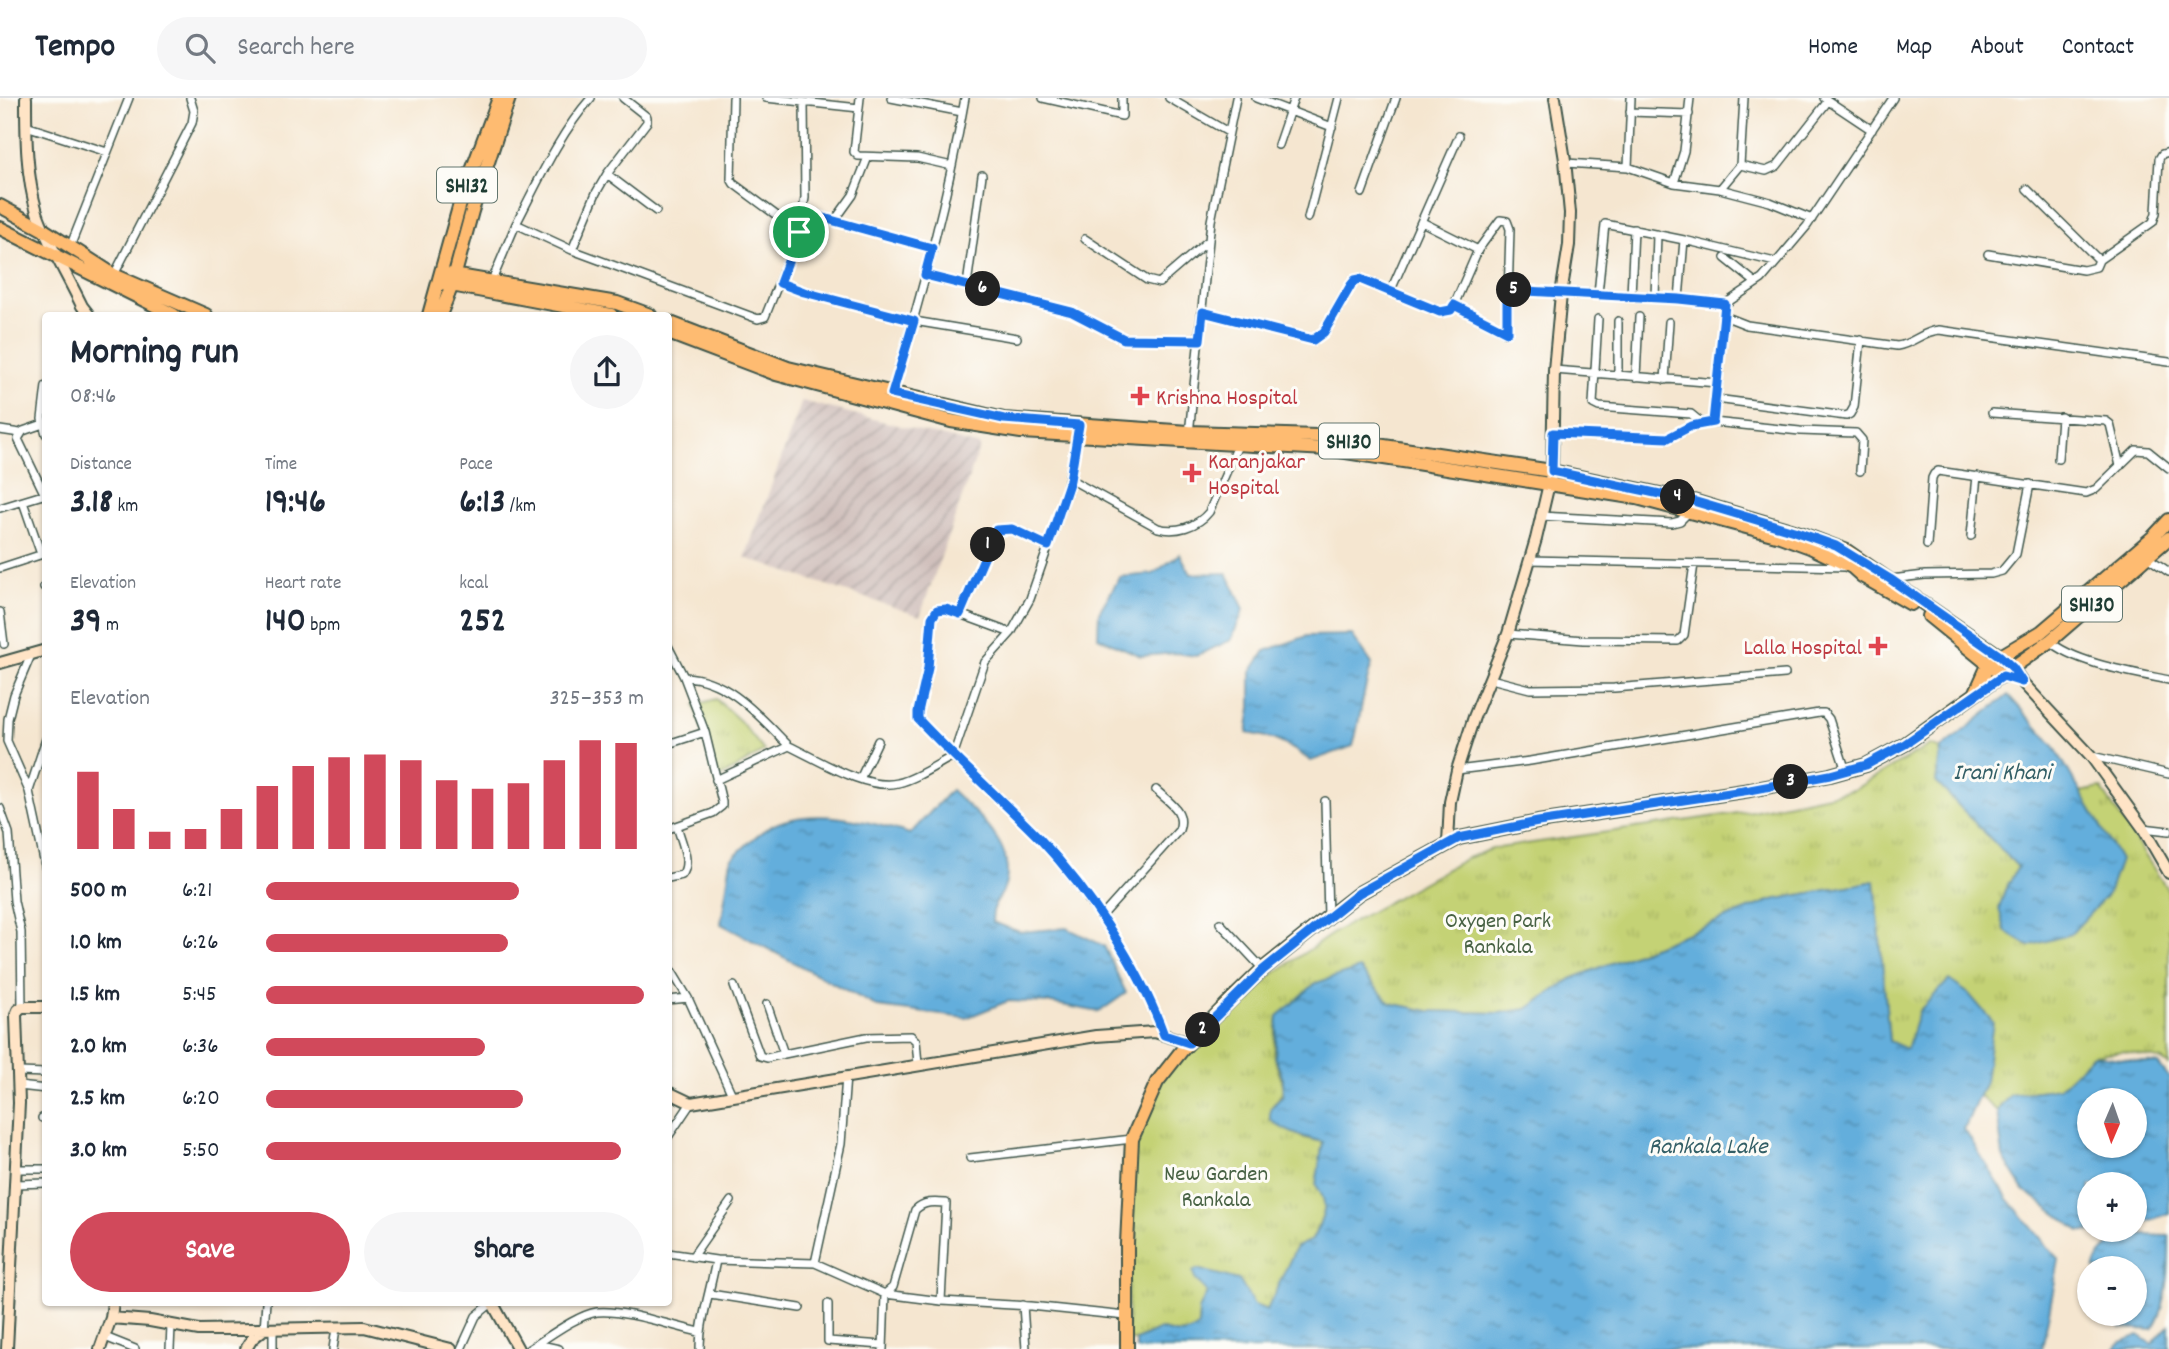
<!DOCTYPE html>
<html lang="en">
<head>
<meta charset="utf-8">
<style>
  :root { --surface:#fff; --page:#f6f6f7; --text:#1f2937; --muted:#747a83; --line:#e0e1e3; --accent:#d1495b }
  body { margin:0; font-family:Dekko,sans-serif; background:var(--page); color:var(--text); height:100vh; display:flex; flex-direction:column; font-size:26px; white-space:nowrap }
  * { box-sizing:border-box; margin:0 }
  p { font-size:23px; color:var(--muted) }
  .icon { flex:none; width:38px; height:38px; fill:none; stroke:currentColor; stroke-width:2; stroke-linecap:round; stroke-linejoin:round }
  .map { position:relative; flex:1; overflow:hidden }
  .sheet { position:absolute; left:42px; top:214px; width:630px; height:994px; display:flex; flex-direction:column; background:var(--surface); border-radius:7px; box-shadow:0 2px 5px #0004 }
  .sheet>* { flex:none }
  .needle { width:46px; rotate:182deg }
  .buttons { position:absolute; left:2077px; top:990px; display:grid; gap:14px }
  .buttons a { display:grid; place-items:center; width:70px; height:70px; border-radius:50%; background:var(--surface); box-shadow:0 2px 5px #0004; font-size:35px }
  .pin { position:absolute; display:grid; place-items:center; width:60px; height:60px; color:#fff; margin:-30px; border:4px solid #fff; border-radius:50%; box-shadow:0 2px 7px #0007 }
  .km { position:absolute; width:35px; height:35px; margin:-18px; border-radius:50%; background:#222; color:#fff; font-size:19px; line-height:35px; text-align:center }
  .round { display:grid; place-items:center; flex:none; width:74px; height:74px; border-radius:37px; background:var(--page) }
  .overview { display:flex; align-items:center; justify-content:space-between; height:119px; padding:0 28px }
  h1 { font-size:38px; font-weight:800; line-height:52px }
  .metrics { display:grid; grid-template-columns:repeat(3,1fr); gap:10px; height:119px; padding:7px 28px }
  .metrics div { display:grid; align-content:center }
  .metrics b { font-size:35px; font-weight:800 }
  .metrics small { font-size:19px; font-weight:400 }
  .metrics p { font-size:19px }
  .chart { height:196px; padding:14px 28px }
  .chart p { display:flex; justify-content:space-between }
  .chart svg { width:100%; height:126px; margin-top:7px; stroke:var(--accent); stroke-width:6 }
  .action { display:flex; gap:14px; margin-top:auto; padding:14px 28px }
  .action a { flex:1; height:80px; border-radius:42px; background:var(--accent); color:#fff; font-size:28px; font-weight:800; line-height:80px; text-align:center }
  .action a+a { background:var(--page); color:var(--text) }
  ul { padding:0 28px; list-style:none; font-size:23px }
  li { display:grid; grid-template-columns:112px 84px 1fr; align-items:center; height:52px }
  li i { height:18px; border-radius:9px; background:var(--accent) }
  header { display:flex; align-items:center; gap:42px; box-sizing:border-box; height:98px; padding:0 35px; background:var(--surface); border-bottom:2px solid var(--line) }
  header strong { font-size:33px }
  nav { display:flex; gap:38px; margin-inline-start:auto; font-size:24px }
  .search { width:490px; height:63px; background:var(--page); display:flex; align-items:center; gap:18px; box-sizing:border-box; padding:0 24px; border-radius:38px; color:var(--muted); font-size:26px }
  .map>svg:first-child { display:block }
</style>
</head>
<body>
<header>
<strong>Tempo</strong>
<div class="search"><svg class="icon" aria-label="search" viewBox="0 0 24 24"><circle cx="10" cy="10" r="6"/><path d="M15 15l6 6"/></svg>Search here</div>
<nav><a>Home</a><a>Map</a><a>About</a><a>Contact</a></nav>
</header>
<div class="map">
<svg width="2169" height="1251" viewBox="0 0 2169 1251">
  <defs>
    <pattern id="industrial-furrows" width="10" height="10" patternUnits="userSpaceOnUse" patternTransform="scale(1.75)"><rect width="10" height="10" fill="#d0c0bc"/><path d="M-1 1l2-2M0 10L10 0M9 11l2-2" fill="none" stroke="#a89d9a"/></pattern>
    <pattern id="grass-tufts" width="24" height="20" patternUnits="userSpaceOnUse" patternTransform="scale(1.75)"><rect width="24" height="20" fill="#c4d274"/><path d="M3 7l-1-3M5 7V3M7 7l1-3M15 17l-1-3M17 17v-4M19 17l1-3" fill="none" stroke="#a8b565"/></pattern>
    <pattern id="water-ripples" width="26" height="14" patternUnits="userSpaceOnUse" patternTransform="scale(1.75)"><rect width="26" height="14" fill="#63aedc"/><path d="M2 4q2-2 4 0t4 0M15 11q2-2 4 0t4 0" fill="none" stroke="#518fb3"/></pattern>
  </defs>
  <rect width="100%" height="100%" fill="#fdfcf7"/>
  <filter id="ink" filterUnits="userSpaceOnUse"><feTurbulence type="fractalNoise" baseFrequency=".0143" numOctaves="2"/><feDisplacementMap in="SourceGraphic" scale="14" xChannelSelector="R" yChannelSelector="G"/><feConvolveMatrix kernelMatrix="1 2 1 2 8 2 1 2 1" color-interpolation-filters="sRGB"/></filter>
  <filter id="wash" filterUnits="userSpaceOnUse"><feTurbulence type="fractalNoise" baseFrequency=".00686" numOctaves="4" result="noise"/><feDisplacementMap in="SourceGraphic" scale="28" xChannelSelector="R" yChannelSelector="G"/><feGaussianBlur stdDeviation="1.57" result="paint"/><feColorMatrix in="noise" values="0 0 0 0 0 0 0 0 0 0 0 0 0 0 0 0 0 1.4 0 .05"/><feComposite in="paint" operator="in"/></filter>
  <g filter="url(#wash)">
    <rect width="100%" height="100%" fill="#f5e6d0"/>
    <path fill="url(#industrial-furrows)" d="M802,303L980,348L920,518L745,460Z"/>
    <path fill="url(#grass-tufts)" stroke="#728854" stroke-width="2" d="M716,601L740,623L764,653L716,682L695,607Z
      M1930,647L1941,651L1936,684L2018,769L2005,792L2006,834L2028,848L2071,835L2120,762L2079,694L2101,690L2169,794V967L2162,962L2123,953L2093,957L2059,990L2010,997L1997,1013L1979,998L1985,984L1969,896L1949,883L1919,913L1907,952L1889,943L1875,783L1772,802L1571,881L1527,911L1499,915L1429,913L1389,905L1359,871L1278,918C1277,930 1273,946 1275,959C1278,986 1294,984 1270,1011V1021L1301,1039L1323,1044L1316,1087C1332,1109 1322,1120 1312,1142L1296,1149L1268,1212L1254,1207L1239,1182L1197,1171L1207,1194L1198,1221V1229C1186,1239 1174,1236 1160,1231L1136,1242H1127L1132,1041L1157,984L1197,943L1263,883L1338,832L1467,760L1492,751L1752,713L1853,692Z"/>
    <path fill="url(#water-ripples)" stroke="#417688" stroke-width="2" fill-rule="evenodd" d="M1180,456L1191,476L1227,475L1244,511L1231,542L1196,558L1176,555L1141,558L1098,539L1099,514L1120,479L1153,476Z
      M1352,537L1372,566C1362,594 1361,619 1353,648L1311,663C1291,648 1272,638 1247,635L1251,610V574L1265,553L1307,538Z
      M2008,597L2054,648L2120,762L2108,796L2071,836L2029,848L2006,834L1999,811L2005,792L2018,769L1936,684L1941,651Z
      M951,692C976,716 1014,744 1006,784C1003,800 992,801 992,824L1020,834L1067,830L1104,848L1126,895L1099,914L1051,905L1008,903L966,920L878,909L721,826L731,761C743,751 755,737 768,730C808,707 869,723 910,736Z
      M1875,783L1889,943L1907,951L1919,913L1949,882L1969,896L1993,924L1985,984L1964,1031L2008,1101L2059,1162L2042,1251H1136V1242L1160,1231C1174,1236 1186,1239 1198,1229L1199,1212L1207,1194L1195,1181L1193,1174L1197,1171L1239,1182L1254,1207L1267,1212L1296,1149L1312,1142C1322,1120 1332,1109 1316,1087L1323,1044C1304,1039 1285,1035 1270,1021V1011L1283,997V981L1275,959L1278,918L1316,885L1359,871L1390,905L1429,913L1499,915L1527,911L1571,881L1772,802Z
      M2093,957L2158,966L2169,980V1115L2135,1128V1087H2090V1132H2123L2117,1135L2080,1133L2024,1092L2003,1059L1997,1013L2010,997L2059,990ZM2090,1003H2135V1048H2090Z
      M2142,1137L2169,1138C2169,1170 2169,1208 2152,1232L2121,1230L2105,1216H2135V1171H2094C2103,1144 2117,1142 2142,1137Z
      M2169,1227V1251H2115L2121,1244L2139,1237L2152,1246Z"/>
  </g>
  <g filter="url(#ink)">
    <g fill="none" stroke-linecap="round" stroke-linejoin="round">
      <defs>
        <path id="street" d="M766,0L859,10
          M860,0L854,54L858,58L917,60L952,68
          M891,0L962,14
          M1043,0L1122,18V0
          M1169,0L1228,34
          M1256,0L1332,29
          M1824,0L1872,32
          M1630,14L1689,16
          M26,28L107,54
          M1278,47L1294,0
          M1566,65L1628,69L1674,85L1720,91L1770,104L1812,121
          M1740,67L1766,73L1777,68L1828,3
          M1628,69L1631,0
          M607,76L656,113
          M1674,85L1684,53L1690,0
          M1720,91L1740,67L1744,0
          M1362,95L1396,0
          M802,114L932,150
          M1308,120L1339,0
          M835,122L853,97L868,59
          M1500,122L1507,123L1510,131L1507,235L1454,207L1478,152Z
          M1422,124L1478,152
          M516,126C539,82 558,38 591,0
          M799,134L805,100L804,4
          M1085,141L1147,182L1159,185L1209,142
          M70,149L129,0
          M572,152L596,95L607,76L647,24V19L623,0
          M1988,156L2083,172L2096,169L2099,162L2027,91
          M1725,160L1756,185
          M2099,162L2153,124L2156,115L2159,61L2162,56L2169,54
          M114,177L192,25L194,13L190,0
          M925,177L1072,214L1124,241L1200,242
          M491,185L516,126L572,152L758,221L765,219L799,134L734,86L731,81L733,0
          M780,185L804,194L914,223L1017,240
          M967,187L982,77
          M1391,192L1459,38
          M1507,192L1679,201L1725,206L1762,181L1807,128L1893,0
          M1598,196L1605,126L1684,142L1775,164
          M1631,198L1634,131
          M1655,200L1657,136
          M1679,201L1684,142
          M1203,214L1313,242L1324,234L1351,187L1355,182L1360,181L1440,214L1451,212L1454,207
          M1725,214L1713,324L1800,333L1856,335L1862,342L1860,373
          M1724,218L1747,227L1897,248C1913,246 1923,233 1939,232L2169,264
          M1598,221L1593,306L1599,309L1691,316L1702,325
          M1554,272L1718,285
          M1618,278V223
          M1636,279L1639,219
          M1665,282L1669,224
          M46,288L42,321L46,336
          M892,295C921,198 948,100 965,0
          M1716,301L1846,318L1850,316L1854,309L1861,242
          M1992,315L2106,323L2110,326L2120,368
          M46,325L23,333L18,341L46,399
          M0,332L20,335
          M1553,335L1668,340L1691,328L1706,325
          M1189,336L1211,123L1236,0
          M2058,361L2061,319
          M1070,381L1158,430C1176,435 1197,429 1209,414L1239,345
          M23,404L41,456
          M0,410L46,396
          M1540,418L1672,425L1680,423L1689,414
          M1971,438L1977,378
          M1927,447L1932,380L1934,376L1938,373L2086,395L2096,391L2136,352L2148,353L2169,370
          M2147,459L2169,474
          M1529,462L1847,469
          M0,470L46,455
          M1891,481L1925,477L1991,476L2002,473L2016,456L2030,386
          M44,489L46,488
          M0,514L4,546
          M960,516L996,432L1012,431L1048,448
          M1011,535L946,511L937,512L932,520L928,570L918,614V621L953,658L985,564L1011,535L1030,501L1063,406L1079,334
          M1508,536L1584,542L1678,543L1684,537L1694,466
          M2048,542C2073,565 2135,575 2169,582
          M668,548L684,579L705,634L722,704V708L713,715L668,731
          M31,557L14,597L8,621L7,643L29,693L46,772
          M684,579C728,580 760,619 789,648L716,682
          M1491,581L1530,591L1614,590L1785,576
          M668,646L705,634
          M789,648C817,661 867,693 898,685C916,681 936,667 953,658C982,686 1015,713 1042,743C1092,801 1138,866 1164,937
          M2092,658L2169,676
          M1457,672L1530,663L1819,615H1824L1829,621L1846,673
          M860,681L878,643
          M29,693L46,641
          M1325,703L1328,819
          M0,710L9,735L14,803L21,834L22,909
          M2143,730L2169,733
          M668,780L682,777C692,764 681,743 677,728
          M1102,818L1179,732C1186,713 1169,704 1156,692
          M1220,825L1263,871
          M668,867L688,900L733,999
          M734,888L760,958L767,960L784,956
          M668,902L688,900
          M767,906L784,956L866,939L911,938L916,943L918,966
          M19,974L46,975
          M19,988L46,991
          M42,1020H46
          M668,1039L691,1005
          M970,1060L1132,1041
          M17,1071H46
          M16,1086L46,1085
          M668,1155L716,1162L815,1165L885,1196L941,1203L1031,1208L1126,1218
          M692,1159L731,1103
          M815,1165L841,1046L846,978
          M710,1196L800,1210
          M828,1206V1243L883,1247
          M1023,1207L1026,1251
          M264,1231L266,1204
          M105,1239L135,1251
          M536,1246L559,1251
          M170,1251L171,1228
          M273,1251V1231
          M333,1251L336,1230
          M461,1251L476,1218L493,1204
          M529,1251C547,1240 577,1217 597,1214C623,1211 672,1228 700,1234
          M700,1251C700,1221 711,1191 716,1162
          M883,1251L885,1196L893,1189L915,1112C924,1103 934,1104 946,1105L941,1203"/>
        <path id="secondary" d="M26,0C26,37 26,78 37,114C48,146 67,177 82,208L89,217
          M0,565L46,552
          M2013,570L2022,584L2091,658L2143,730L2169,775
          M1448,745L1450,704L1457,672L1474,619L1508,536L1536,441L1552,373L1554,272L1561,196L1569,147L1570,115L1565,62L1555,0
          M668,994L691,1005L1096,938L1155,934L1189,945
          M492,1204L518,1251
          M111,1220L150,1223L199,1232L364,1229L451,1251
          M7,1251L19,1005L16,917L18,912L22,909H46
          M100,1251L111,1220L113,1204
          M246,1251L252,1241L264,1231"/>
        <path id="primary" d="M0,108L44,132L114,177L206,217
          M0,130L174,217
          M447,176L617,205L650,217
          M446,186L611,217
          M429,217L461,102L499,0
          M440,217L452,187L472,113L509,0
          M668,224L788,270L1004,321L1189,334L1317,338L1552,373L1693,403L1794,433L1847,453L2000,558L2013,570
          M668,235L776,276L951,323L1021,334L1327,351L1637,400L1780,438L1810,449L1852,469L1862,478L1911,506
          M1929,518L2003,578
          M1976,594L1989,565L2041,534L2153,439L2169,422
          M1127,1251V1146L1132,1041L1157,984L1183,951L1225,908L1263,871L1328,819L1359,795L1459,740L1538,724L1750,692L1830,677L1866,667L1905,646L2050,543L2169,440"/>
      </defs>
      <use href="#street" stroke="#3f564b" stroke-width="10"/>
      <use href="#secondary" stroke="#3f564b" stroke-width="14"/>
      <use href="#primary" stroke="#3f564b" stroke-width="16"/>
      <use href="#street" stroke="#fff" stroke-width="7"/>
      <use href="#secondary" stroke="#ffe4c6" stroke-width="10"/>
      <use href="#primary" stroke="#febb71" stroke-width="12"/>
    </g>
  </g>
  <g fill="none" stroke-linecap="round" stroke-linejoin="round" filter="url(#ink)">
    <defs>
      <path id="route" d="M802,114L932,150L925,177L1072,214L1124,241L1200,242L1203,214L1313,242L1324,234L1351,187L1355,182L1360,181L1440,214L1451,212L1454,207L1507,234V192L1679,201L1725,206L1713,324L1691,328L1668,340L1553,335L1552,373L1693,403L1794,433L1836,448L1890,481L2000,558L2013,570L2022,584L2003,578L1905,646L1866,667L1830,677L1750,692L1538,724L1459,740L1359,795L1263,872L1189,945L1164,937C1140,870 1089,793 1040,741C1000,700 957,663 918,621V614L928,570L932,520L937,512L946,511L960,516L996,432L1012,431L1048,448L1070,382L1079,327L1004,321L892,296L914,223L804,194L780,185L799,134Z"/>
    </defs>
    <use href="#route" stroke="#fff" stroke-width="14"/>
    <use href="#route" stroke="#1a73e8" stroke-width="9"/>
  </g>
  <g fill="#e0444e" stroke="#fdfcf7" stroke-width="2.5">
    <path d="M1136.5 287.5h7v7h7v7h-7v7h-7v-7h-7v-7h7z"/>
    <path d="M1188.5 364.5h7v7h7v7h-7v7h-7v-7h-7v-7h7z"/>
    <path d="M1874.5 537.5h7v7h7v7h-7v7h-7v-7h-7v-7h7z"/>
  </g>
  <g text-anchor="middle" stroke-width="6" stroke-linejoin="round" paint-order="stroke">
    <g fill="#fdfcf7" stroke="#62766e" stroke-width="2">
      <rect x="437" y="69.5" width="60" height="35" rx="5"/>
      <rect x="1319" y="325.5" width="60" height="35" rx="5"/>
      <rect x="2062" y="488.5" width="60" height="35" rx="5"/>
    </g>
    <g font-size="21" font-weight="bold" fill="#1f3d34">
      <text x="467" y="94">SH132</text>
      <text x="1349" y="350">SH130</text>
      <text x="2092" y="513">SH130</text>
    </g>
    <g font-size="23" fill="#be3a42" stroke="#fdfcf7" text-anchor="start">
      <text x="1156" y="306">Krishna Hospital</text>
      <text x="1208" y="370">Karanjakar<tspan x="1208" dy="26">Hospital</tspan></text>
      <text x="1862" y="556" text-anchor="end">Lalla Hospital</text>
    </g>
    <g font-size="23" fill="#486244" stroke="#fdfcf7">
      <text x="1498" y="829">Oxygen Park<tspan x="1498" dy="26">Rankala</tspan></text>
      <text x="1216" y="1082">New Garden<tspan x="1216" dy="26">Rankala</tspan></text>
    </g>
    <g font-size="24" font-style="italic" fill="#335f66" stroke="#fdfcf7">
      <text x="2002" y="681">Irani Khani</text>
      <text x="1708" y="1055">Rankala Lake</text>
    </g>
  </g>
</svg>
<div class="buttons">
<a><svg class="needle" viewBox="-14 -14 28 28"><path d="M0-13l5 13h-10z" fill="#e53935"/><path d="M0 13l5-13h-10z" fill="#747a83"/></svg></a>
<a>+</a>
<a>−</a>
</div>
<div class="pin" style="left:799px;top:134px;background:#1e9e55"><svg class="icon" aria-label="arrive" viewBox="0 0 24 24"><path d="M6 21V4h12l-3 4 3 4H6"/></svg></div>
<b class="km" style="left:988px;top:447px">1</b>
<b class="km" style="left:1203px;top:932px">2</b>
<b class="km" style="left:1791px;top:684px">3</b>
<b class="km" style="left:1678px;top:399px">4</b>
<b class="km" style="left:1514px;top:192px">5</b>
<b class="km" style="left:983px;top:191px">6</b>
<section class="sheet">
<div class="overview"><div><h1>Morning run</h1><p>08:46</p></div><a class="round"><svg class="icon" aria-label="share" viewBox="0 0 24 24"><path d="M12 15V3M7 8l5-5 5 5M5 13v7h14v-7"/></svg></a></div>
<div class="metrics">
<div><p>Distance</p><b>3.18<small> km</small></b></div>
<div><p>Time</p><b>19:46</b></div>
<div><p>Pace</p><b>6:13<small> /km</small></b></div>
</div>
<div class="metrics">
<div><p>Elevation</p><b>39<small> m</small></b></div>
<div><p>Heart rate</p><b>140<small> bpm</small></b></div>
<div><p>kcal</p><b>252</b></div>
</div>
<div class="chart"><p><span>Elevation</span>325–353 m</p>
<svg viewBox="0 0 160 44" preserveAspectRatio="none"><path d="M5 44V17M15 44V30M25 44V38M35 44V37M45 44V30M55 44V22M65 44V15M75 44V12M85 44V11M95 44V13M105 44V20M115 44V23M125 44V21M135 44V13M145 44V6M155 44V7"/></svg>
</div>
<ul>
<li><b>500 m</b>6:21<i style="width:67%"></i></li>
<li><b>1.0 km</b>6:26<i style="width:64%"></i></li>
<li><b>1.5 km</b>5:45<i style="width:100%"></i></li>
<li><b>2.0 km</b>6:36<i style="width:58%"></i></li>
<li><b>2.5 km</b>6:20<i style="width:68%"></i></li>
<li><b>3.0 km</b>5:50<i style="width:94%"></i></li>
</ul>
<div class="action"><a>Save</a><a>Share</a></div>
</section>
</div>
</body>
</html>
